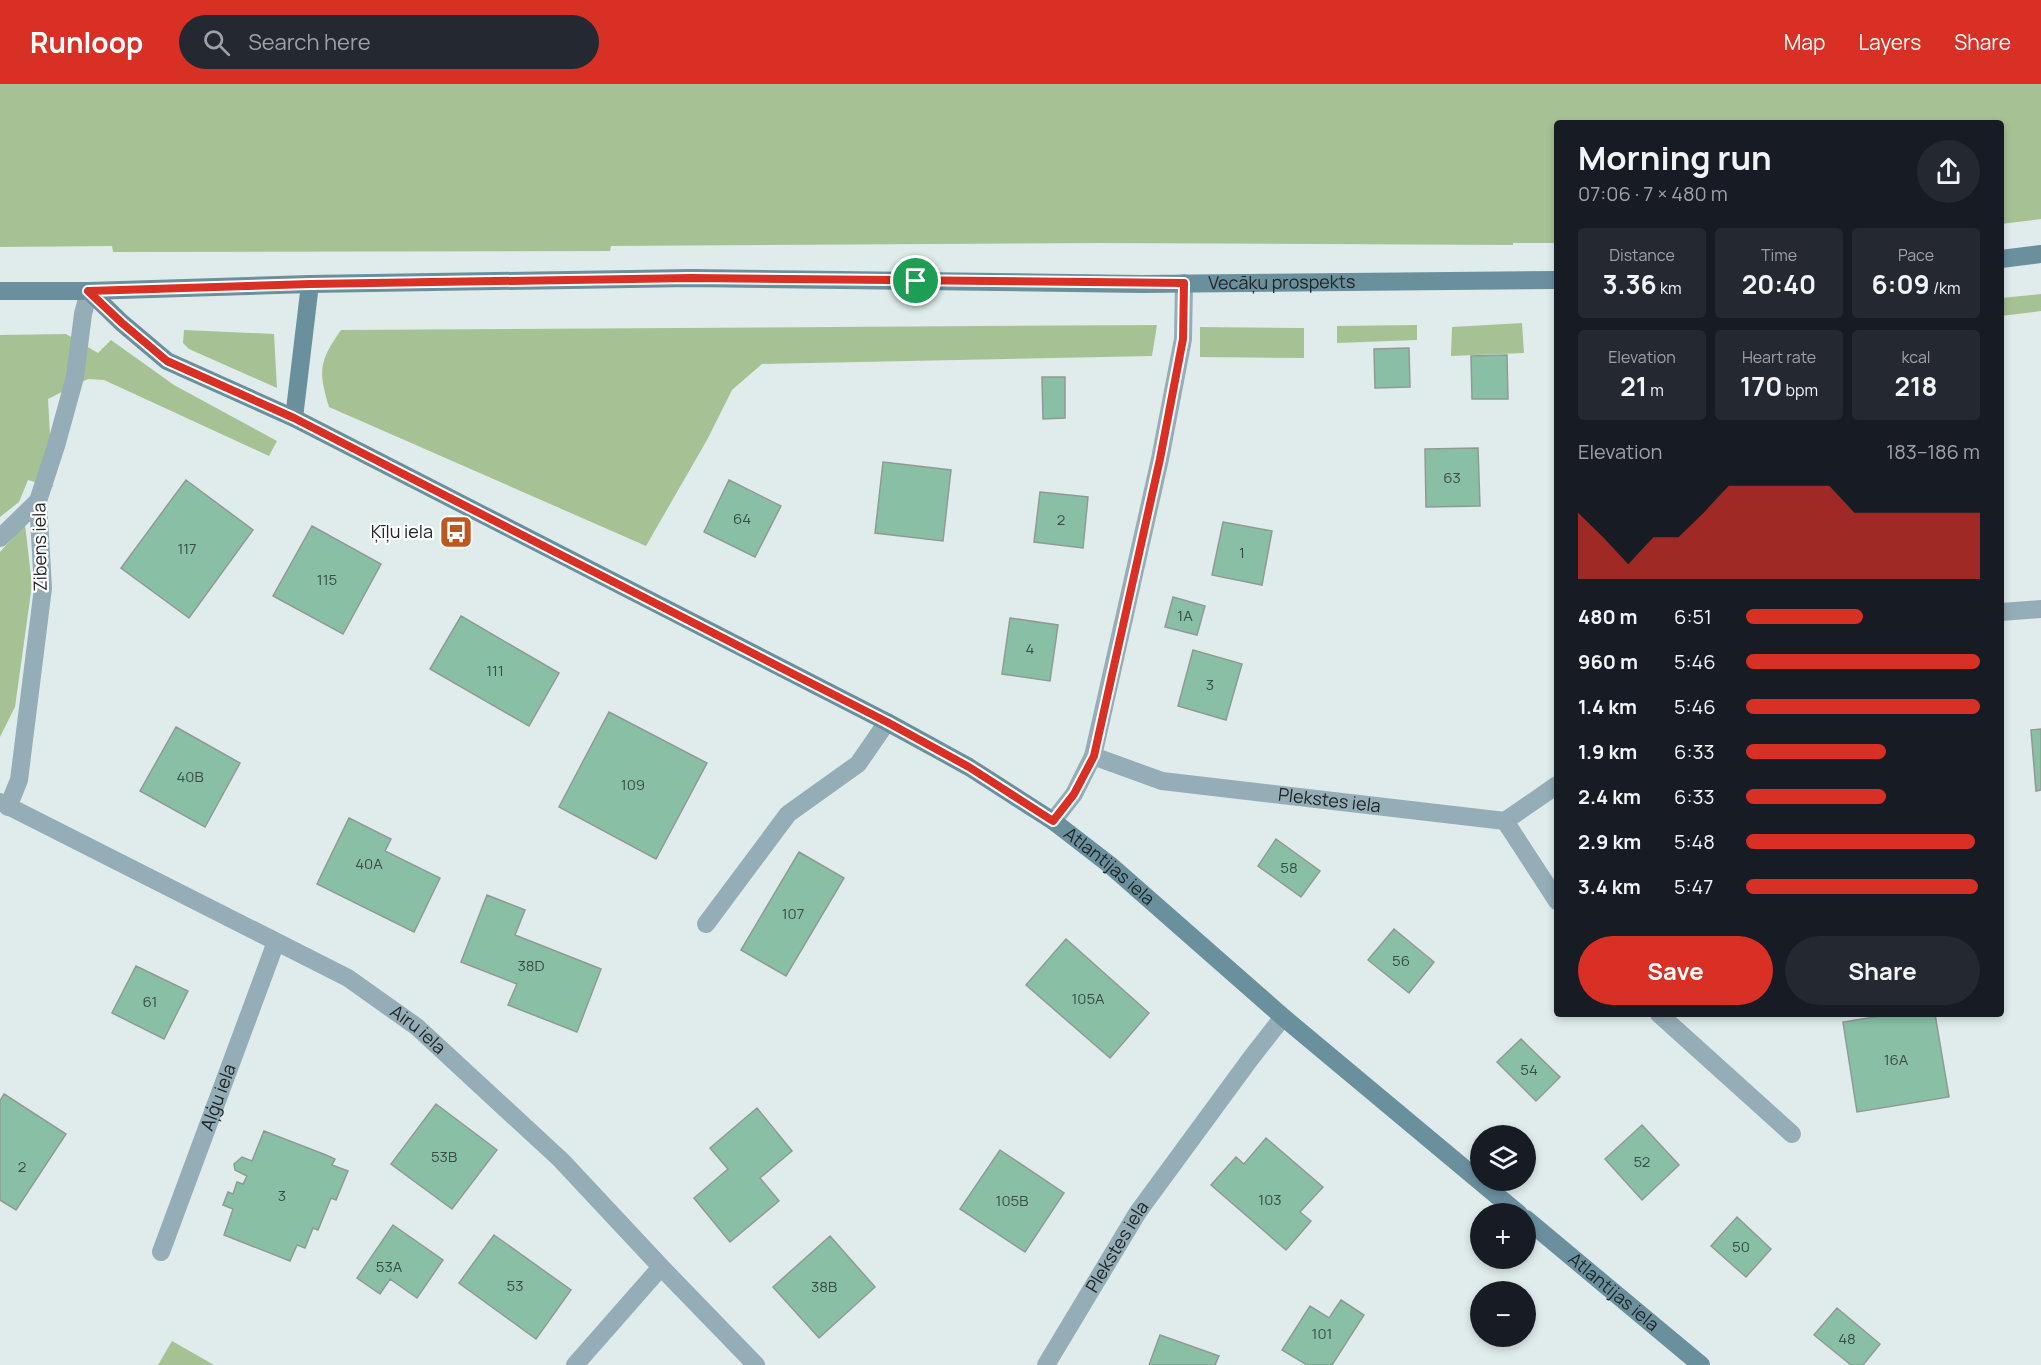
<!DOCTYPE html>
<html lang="en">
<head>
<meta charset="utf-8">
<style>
  :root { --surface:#171b24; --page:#242831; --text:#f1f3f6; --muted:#9ea1a6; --accent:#d93025 }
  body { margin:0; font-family:Manrope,sans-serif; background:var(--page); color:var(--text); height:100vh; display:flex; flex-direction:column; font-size:22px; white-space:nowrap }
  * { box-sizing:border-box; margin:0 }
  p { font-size:20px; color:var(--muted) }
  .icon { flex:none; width:33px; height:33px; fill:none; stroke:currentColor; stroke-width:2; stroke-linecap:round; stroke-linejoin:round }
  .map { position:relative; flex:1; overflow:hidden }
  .details { position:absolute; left:1554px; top:36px; width:450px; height:897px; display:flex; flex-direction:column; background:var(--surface); border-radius:6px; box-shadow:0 3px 9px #0003 }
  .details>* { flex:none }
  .controls { position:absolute; left:1470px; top:1041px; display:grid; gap:12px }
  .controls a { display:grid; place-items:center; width:66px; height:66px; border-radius:50%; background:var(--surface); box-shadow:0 3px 9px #0003; font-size:30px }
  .pin { position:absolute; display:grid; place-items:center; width:51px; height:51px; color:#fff; margin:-26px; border:3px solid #fff; border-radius:50%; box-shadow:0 2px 6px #0007 }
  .round { display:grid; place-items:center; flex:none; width:63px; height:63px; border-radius:32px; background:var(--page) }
  .head { display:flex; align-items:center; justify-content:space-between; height:102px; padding:0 24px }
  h1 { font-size:33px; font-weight:700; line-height:45px }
  .stats { display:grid; grid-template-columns:repeat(3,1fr); gap:9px; height:102px; padding:6px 24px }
  .stats div { display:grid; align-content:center; border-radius:6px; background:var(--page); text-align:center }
  .stats b { font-size:26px; font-weight:700 }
  .stats small { font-size:16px; font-weight:400 }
  .stats p { font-size:16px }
  .chart { height:168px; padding:12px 24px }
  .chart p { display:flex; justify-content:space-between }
  .chart svg { width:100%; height:108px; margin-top:6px; fill:var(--accent); opacity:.7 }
  .cta { display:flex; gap:12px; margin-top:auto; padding:12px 24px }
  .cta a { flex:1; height:69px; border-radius:36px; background:var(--accent); color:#fff; font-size:24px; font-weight:700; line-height:69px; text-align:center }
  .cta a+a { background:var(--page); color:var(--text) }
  ul { padding:0 24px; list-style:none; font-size:20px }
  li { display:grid; grid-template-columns:96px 72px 1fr; align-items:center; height:45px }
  li i { height:15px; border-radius:8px; background:var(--accent) }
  header { display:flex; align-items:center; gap:36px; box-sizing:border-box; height:84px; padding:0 30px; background:var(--accent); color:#fff }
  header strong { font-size:28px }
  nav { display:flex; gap:33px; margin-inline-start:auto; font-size:21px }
  .search { width:420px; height:54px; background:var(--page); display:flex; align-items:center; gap:15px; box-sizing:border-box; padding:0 21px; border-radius:33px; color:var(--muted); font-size:22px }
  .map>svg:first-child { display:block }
</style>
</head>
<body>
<header>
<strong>Runloop</strong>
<div class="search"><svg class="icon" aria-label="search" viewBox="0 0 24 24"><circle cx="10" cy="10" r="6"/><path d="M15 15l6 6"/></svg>Search here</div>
<nav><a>Map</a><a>Layers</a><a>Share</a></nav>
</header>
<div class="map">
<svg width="2041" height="1281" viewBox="0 0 2041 1281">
  <rect width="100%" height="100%" fill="#dfeceb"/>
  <path fill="#a6c295" d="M0,0H2041V135L2001,140V39H1557V159H1513V161L1097,159L611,162L610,167L113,168L112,162L0,163Z
    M2041,210V227L2001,232V214Z
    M1522,239L1524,269L1451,272L1452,243Z
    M1157,241L1152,272L762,280L732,306L707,356L646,462L329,323C318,287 319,277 341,246Z
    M1417,241V256L1337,259V242Z
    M1200,243L1304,244V274L1200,273Z
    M184,246L274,250L277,304L189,265L183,259Z
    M66,250L98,269L111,256L174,301L277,357L269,372L104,296L88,295L48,315L53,403L28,396L19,418L0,433V251Z
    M25,440L32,501L15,623L0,653V468Z
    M172,1257L214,1281H158Z"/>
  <path fill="#89c0a5" stroke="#909a95" stroke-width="1.5" d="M1409,264L1410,303L1375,304L1374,265Z
    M1507,271L1508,315H1472L1471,272Z
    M1042,293H1065V334L1043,335Z
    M1478,364L1480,422L1426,423L1425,365Z
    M883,378L951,386L943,457L875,449Z
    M186,396L253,446L189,534L121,484Z
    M729,396L781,422L755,473L704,448Z
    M1040,408L1088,413L1083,464L1034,458Z
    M1223,438L1272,447L1262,501L1212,491Z
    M312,442L381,480L343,550L273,512Z
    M1173,513L1205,522L1197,551L1165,543Z
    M461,532L559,589L529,642L430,585Z
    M1010,534L1058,541L1050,597L1002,590Z
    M1193,566L1242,580L1226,636L1178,622Z
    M609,628L707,679L656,775L559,723Z
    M176,643L240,679L205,743L140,707Z
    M2041,645V706L2036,707L2031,646Z
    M349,734L391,755L385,767L440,794L414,848L317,800Z
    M1276,755L1320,787L1301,813L1258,782Z
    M799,768L844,794L786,892L741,866Z
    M487,811L525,826L515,851L601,885L577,948L508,921L517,900L461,878Z
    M1394,845L1434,878L1409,909L1368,876Z
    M1066,855L1149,929L1110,974L1026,901Z
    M136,882L188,907L164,955L112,929Z
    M1893,930H1935L1949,1013L1857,1028L1843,938Z
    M1521,955L1560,993L1536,1017L1497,978Z
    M4,1010L66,1050L16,1126L0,1116V1017Z
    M436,1020L497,1066L452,1125L391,1080Z
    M757,1024L792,1067L760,1094L779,1117L730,1158L694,1114L728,1085L710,1064Z
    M1642,1041L1679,1081L1642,1116L1605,1075Z
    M264,1047L326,1071L335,1075L332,1081L348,1087L336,1116L331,1114L318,1146L313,1144L305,1164L297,1161L290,1177L224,1151L233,1125L223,1121L228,1108L233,1110L237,1098L243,1100L247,1092L235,1086L234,1080L242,1073L252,1077Z
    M1266,1054L1323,1103L1300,1128L1311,1137L1286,1166L1211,1101L1236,1073L1244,1080Z
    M1000,1066L1064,1109L1025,1168L960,1125Z
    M1737,1133L1771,1165L1746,1193L1711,1162Z
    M393,1141L443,1176L417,1214L390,1195L380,1210L357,1194Z
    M494,1151L571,1206L536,1255L459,1199Z
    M830,1152L875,1203L819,1254L773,1203Z
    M1341,1216L1364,1231L1332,1281H1307L1282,1266L1310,1222L1329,1234Z
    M1837,1224L1880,1260L1863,1281H1851L1814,1251Z
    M1160,1251L1219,1272L1215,1281H1149Z"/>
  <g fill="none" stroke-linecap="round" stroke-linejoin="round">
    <path stroke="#94adb7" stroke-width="18" d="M706,840L788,730L858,680L887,638"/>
    <g stroke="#94adb7" stroke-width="18">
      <path d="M0,454L38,417"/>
      <path d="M2001,528L2041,525"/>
      <path id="s1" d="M1093,672L1162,697L1505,737L1557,701"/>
      <path id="s2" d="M0,718L348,894L417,943L561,1076L661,1183L756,1281"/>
      <path d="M8,723L19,696L43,504L38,417L56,362L75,293L83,230L89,207"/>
      <path d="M1053,737L1074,710L1093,672L1160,375L1183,255L1184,199"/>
      <path d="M1505,737L1557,817"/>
      <path d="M1659,930L1792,1050"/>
      <path id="s3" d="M161,1168L276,858"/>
      <path d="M575,1281L661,1183"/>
      <path id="s4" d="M1046,1281L1138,1128L1251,974L1283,933"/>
    </g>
    <g stroke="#6a909e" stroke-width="18">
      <path d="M2001,175L2041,170"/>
      <path id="s5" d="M0,207H89L310,200L691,194L1142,200L1557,196"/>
      <path id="s6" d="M89,207L122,239L167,277L294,334L887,638L969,683L1053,737L1110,781L1283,933L1519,1130"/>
      <path d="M294,334L310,200"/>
      <path id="s7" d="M1526,1135L1701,1281"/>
    </g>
  </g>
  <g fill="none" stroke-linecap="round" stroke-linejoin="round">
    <defs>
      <path id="route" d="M691,194L1184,199L1183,255L1160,375L1094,672L1074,710L1053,737L969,683L887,638L294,334L167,277L122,239L88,207L310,200Z"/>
    </defs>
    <use href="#route" stroke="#fff" stroke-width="12"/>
    <use href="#route" stroke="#d93025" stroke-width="8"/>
  </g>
  <defs>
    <symbol id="bus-square" viewBox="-11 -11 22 22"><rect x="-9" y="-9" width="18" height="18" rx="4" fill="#bb5721" stroke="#fff"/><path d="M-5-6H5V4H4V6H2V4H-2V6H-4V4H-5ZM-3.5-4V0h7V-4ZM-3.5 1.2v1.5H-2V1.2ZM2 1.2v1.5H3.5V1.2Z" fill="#fff"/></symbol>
  </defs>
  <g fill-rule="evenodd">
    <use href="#bus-square" x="437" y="429" width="38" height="38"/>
  </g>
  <g text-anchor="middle" stroke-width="4.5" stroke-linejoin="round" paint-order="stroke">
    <g font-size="15" fill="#3b4c46">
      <text x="1452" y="399">63</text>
      <text x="742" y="440">64</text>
      <text x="1061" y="441">2</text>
      <text x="187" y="470">117</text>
      <text x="1242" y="474">1</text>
      <text x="327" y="501">115</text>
      <text x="1185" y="537">1A</text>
      <text x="1030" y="570">4</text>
      <text x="495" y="592">111</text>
      <text x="1210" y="606">3</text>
      <text x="190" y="698">40B</text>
      <text x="633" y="706">109</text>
      <text x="369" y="785">40A</text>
      <text x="1289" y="789">58</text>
      <text x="793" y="835">107</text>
      <text x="1401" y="882">56</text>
      <text x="531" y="887">38D</text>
      <text x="1088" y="920">105A</text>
      <text x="150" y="923">61</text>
      <text x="1896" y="981">16A</text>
      <text x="1529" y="991">54</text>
      <text x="444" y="1078">53B</text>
      <text x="1642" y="1083">52</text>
      <text x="22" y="1088">2</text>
      <text x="282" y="1117">3</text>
      <text x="1270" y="1121">103</text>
      <text x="1012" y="1122">105B</text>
      <text x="1741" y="1168">50</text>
      <text x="389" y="1188">53A</text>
      <text x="515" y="1207">53</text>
      <text x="824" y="1208">38B</text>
      <text x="1322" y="1255">101</text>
      <text x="1847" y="1260">48</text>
    </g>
    <g font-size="18" fill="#212626" stroke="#fff">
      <text dy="6" stroke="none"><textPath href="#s5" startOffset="1282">Vecāķu prospekts</textPath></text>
      <text transform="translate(40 463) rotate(-91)" y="6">Zibens iela</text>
      <text dy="6" stroke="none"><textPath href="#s1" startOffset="242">Plekstes iela</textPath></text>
      <text dy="6" stroke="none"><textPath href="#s6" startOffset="1176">Atlantijas iela</textPath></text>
      <text dy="6" stroke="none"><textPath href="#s2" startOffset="477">Airu iela</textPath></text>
      <text dy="6" stroke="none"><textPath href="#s3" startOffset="165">Aļģu iela</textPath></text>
      <text dy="6" stroke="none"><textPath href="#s4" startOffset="138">Plekstes iela</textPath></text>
      <text dy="6" stroke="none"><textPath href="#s7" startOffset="114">Atlantijas iela</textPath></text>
    </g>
    <g font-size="18" fill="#212626" stroke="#fff" text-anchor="end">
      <text x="433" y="454">Ķīļu iela</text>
    </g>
  </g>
</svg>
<div class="controls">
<a><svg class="icon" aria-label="layers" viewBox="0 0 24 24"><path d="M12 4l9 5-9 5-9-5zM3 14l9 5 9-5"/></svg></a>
<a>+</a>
<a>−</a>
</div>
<div class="pin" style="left:916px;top:197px;background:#1e9e55"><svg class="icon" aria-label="arrive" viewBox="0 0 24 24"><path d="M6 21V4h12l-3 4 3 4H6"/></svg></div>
<section class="details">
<div class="head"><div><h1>Morning run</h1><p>07:06 · 7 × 480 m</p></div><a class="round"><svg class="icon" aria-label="share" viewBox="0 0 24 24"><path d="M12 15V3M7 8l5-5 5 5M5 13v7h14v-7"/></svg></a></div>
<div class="stats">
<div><p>Distance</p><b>3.36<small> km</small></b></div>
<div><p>Time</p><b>20:40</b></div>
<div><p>Pace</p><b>6:09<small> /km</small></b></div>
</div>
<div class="stats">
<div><p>Elevation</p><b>21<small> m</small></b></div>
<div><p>Heart rate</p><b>170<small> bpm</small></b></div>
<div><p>kcal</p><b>218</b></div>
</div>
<div class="chart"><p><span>Elevation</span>183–186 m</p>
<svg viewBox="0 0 160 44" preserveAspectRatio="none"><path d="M0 44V17L10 27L20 38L30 27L40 27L50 17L60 6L70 6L80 6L90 6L100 6L110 17L120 17L130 17L140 17L150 17L160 17V44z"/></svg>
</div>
<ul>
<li><b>480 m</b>6:51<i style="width:50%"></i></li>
<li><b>960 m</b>5:46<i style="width:100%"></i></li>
<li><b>1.4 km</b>5:46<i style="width:100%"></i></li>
<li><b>1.9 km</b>6:33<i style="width:60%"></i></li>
<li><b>2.4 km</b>6:33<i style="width:60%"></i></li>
<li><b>2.9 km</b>5:48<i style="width:98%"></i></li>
<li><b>3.4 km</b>5:47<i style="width:99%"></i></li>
</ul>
<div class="cta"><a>Save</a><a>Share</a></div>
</section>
</div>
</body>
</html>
